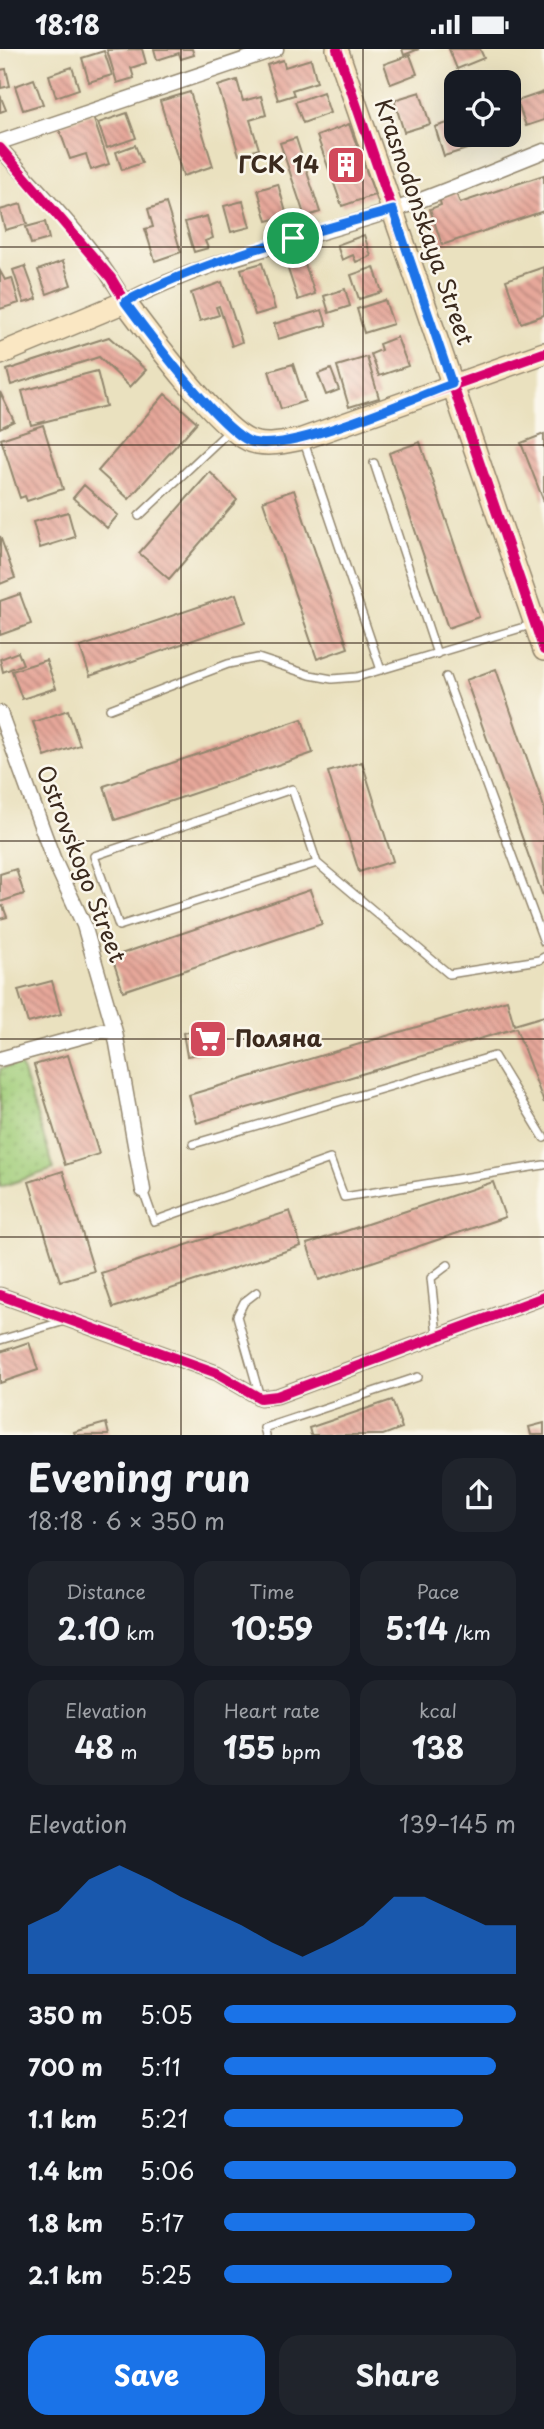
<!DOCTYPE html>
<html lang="en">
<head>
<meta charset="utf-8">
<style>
  :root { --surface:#171b24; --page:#20242c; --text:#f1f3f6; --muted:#9ea1a6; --accent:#1a73e8 }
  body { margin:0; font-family:"Playpen Sans",sans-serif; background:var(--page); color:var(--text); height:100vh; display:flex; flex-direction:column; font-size:26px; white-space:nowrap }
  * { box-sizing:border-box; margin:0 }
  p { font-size:23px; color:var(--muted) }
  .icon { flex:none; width:38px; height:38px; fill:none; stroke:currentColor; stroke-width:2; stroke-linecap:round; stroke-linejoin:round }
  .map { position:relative; height:1386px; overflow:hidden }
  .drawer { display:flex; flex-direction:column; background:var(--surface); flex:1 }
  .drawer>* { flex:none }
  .controls { position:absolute; left:444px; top:21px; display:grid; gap:14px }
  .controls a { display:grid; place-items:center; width:77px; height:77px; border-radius:14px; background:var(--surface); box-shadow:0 7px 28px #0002; font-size:35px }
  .pin { position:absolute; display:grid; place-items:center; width:60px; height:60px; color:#fff; margin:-30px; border:4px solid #fff; border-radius:50%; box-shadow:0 2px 7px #0007 }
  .round { display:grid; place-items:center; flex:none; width:74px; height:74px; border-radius:21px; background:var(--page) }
  .headline { display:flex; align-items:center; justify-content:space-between; height:119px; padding:0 28px }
  h1 { font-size:38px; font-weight:700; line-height:52px }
  .figures { display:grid; grid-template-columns:repeat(3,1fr); gap:10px; height:119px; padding:7px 28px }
  .figures div { display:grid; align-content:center; border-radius:18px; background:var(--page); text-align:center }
  .figures b { font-size:30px; font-weight:700 }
  .figures small { font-size:19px; font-weight:400 }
  .figures p { font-size:19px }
  .chart { height:196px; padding:14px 28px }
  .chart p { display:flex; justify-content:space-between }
  .chart svg { width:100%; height:126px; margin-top:7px; fill:var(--accent); opacity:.7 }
  .cta { display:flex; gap:14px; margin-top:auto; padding:14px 28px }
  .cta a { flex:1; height:80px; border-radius:21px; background:var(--accent); color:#fff; font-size:28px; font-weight:700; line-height:80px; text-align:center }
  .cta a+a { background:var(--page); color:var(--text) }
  ul { padding:0 28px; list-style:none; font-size:23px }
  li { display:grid; grid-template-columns:112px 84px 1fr; align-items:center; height:52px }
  li i { height:18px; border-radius:9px; background:var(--accent) }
  .status { display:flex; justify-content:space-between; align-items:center; height:49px; padding:0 35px; background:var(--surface); direction:ltr }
  .status svg { height:19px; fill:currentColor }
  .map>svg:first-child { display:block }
</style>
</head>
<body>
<div class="status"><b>18:18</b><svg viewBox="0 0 49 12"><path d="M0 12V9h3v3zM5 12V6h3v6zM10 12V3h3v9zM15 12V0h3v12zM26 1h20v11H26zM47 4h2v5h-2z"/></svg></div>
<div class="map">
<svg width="544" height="1386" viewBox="0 0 544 1386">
  <defs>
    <pattern id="park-dots" width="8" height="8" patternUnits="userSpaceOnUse" patternTransform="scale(1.75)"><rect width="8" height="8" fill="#a3ce7b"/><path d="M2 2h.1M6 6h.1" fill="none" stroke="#8db16a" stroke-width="1.8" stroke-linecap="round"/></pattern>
    <pattern id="building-back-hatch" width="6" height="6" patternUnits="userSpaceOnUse" patternTransform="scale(1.75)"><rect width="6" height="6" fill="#e6a79a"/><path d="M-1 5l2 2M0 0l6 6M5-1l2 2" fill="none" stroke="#bc887d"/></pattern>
  </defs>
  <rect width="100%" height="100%" fill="#fbf7ec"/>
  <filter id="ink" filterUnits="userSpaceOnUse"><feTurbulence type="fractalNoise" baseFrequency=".0143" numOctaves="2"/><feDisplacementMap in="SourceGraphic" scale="14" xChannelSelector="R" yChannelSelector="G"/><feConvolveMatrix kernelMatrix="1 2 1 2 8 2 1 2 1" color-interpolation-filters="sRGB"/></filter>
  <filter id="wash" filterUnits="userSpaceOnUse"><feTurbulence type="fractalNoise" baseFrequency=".00686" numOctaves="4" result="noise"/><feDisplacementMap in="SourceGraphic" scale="28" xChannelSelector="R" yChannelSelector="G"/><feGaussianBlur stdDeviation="1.57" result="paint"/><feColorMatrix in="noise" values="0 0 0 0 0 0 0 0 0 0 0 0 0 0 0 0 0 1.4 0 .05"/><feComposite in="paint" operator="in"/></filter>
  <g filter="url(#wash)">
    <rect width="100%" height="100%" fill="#eae1bf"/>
    <path fill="url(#park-dots)" stroke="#6f7c4c" stroke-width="2" d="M20,1014L54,1120L0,1138V1020Z"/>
    <g id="blocks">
      <path fill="url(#building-back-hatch)" d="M142,0L146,14L131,19L134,29L117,34L107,1Z
        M154,0H192L194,6L181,10L179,4L157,11Z
        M402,0H419L404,6Z
        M449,0H480L484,9L457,20Z
        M104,2L112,26L89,33L82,9Z
        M410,6L417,25L391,35L384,15Z
        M311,10L317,33L292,41L294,46L278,51L267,16L283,11L285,18Z
        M72,18L79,40L56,48L49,26Z
        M6,20L10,37L1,39L0,21Z
        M34,30L43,55L23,61L15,37Z
        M237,31L243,52L261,47L266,66L250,71L259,100L239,106L218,37Z
        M190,43L213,117L183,127L160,52Z
        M323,43L330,64L303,74L295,53Z
        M420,43L430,75L404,83L394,51Z
        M544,43V71L526,77L517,52Z
        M0,46L6,61L0,63Z
        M509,60L517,82L509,84Z
        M127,64L136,89L107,99L98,74Z
        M92,65L109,115L91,121L86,105L70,110L58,77Z
        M457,71V86H477L480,96L444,107L435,78Z
        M349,75L375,146L342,157L317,87Z
        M483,86H509L485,93Z
        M296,89L320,163L305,168L280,94Z
        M135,96L142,114L122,121L116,103Z
        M544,126V162L442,196L430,160L441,156L439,149L456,144L460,154Z
        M278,135L287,167L267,172L258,141Z
        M243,152L250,178L231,183L224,157Z
        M166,154L181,203L155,212L145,180L153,178L148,160Z
        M21,155L27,175L5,181L0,161Z
        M207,167L213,189L205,192L208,199L194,203L185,173Z
        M45,173L49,190L31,195L26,178Z
        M364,186L371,207L356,213L353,206L342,211L337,196Z
        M302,206L315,245L298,251L285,211Z
        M63,212L71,236L47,245L38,221Z
        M262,214L275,260L255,266L241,220Z
        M25,217L37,250L24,254L13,221Z
        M374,218L382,243L359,250L351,226Z
        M544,218V266L521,274L506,231Z
        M0,222L5,231L12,229L19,254L0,260Z
        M222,233L242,293L232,297L219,257L216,258L219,266L200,272L191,244Z
        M345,240L350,257L329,264L324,247Z
        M385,251L393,275L364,284L357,260Z
        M322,261L327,276L278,290L274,275Z
        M109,288L146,321L130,338L99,308L11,336L7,321Z
        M397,288L408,317L379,327L371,305L381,301L379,295Z
        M367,308L379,349L349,358L337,317Z
        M293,315L305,352L281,360L269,322Z
        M331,320L339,341L326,346L318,325Z
        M97,322L106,357L31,376L22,342Z
        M0,343L14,372L0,379Z
        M165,345L197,373L129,450L98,422Z
        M43,376L63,440L27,452L25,447L20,449L1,390Z
        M544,385V453L521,394Z
        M420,393L479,568L448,579L389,404Z
        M210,423L237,451L169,530L139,504Z
        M84,436L118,466L107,479L73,449Z
        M294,441L348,599L317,610L263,452Z
        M68,463L75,488L40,499L33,473Z
        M0,487L15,529L0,535Z
        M20,545L31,575L0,586V552Z
        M236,545L245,573L90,627L80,598Z
        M18,603L23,615L3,623L0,610Z
        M46,611L56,639L22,650L12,622Z
        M496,620L544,758V850L466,631Z
        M68,661L80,696L45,708L33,673Z
        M302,670L313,704L115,771L104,737Z
        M362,713L393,812L359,823L328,723Z
        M16,820L24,845L0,853V825Z
        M310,841L322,875L123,942L112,908Z
        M3,857L7,868L0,870V858Z
        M52,932L61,965L28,974L18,941Z
        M507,951L514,976L544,967V1054L516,979L197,1074L189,1046Z
        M222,977L226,1000L187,1007L183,984Z
        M68,1006L99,1105L65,1116L34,1016Z
        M63,1122L94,1222L60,1232L29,1133Z
        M493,1133L505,1168L319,1231L307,1195Z
        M290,1162L301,1197L113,1259L101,1224Z
        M29,1293L38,1321L0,1334V1303Z
        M392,1351L402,1379L383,1386H311L309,1379Z
        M106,1374L109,1386H75L74,1383Z
        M544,1374V1386H531L529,1378Z"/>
    </g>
  </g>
  <g filter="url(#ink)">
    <use href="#blocks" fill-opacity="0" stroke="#92866e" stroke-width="2"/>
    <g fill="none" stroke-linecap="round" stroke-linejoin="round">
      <defs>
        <path id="lane" d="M304,393L381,621
          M374,414L437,605
          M139,467L231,380
          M446,628L544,893
          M110,660L228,615L258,609L310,626L332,630L357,628L531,576
          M317,814L119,877L94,807L292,740L317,814L449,925L539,911L544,908
          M193,1095L494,1007L544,1089
          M143,1141L154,1172L330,1110L344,1148L544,1116
          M257,1243L244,1253L237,1267L260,1348
          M437,1286L431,1229L448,1216
          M0,1291L65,1272
          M266,1386L264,1379L418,1328"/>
        <path id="street" d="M0,93L276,0
          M0,99C43,148 94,196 125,253C210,209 303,191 394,161C444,143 494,122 544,102
          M0,664L53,809L84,876L115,983
          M0,1010L102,982L115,983L143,1141
          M0,1246L217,1324L260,1349L277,1347L544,1248"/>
        <path id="secondary" d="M337,0L544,601
          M0,305L125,253C149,285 216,376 248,391C264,399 286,393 302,390L544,304"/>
      </defs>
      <use href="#lane" stroke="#92866e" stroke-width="10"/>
      <use href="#street" stroke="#92866e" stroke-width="17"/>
      <use href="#secondary" stroke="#92866e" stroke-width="24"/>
      <use href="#lane" stroke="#fff" stroke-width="7"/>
      <use href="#street" stroke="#fff" stroke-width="14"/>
      <use href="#secondary" stroke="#fae7c3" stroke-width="21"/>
      <defs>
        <path id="cycleway" d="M337,0L544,601
          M0,99L111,229C130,263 216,378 249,392C265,399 286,393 302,390L544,304
          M0,1246L217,1324L260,1349L277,1347L544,1248"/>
      </defs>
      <use href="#cycleway" stroke="#fbf7ec" stroke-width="15"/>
      <use href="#cycleway" stroke="#d6006c" stroke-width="10"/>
    </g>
  </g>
  <g fill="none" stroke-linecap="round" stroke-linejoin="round" filter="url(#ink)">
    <defs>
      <path id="route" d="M393,161L452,335C412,349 284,407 249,392C217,377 148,284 125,253C208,209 303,186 393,161Z"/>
    </defs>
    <use href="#route" stroke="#fff" stroke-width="14"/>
    <use href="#route" stroke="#1a73e8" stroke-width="9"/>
  </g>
  <path fill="none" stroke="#3b2a1e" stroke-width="2" stroke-opacity="0.55" d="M181,0V1386M363,0V1386M0,198H544M0,396H544M0,594H544M0,792H544M0,990H544M0,1188H544"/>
  <defs>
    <symbol id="building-square" viewBox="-11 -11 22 22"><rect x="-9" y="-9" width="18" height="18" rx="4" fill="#d1495b" stroke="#fbf7ec"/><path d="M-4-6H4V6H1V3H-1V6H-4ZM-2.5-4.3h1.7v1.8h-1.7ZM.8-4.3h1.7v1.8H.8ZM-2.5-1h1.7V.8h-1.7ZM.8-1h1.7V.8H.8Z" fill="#fff"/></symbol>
    <symbol id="supermarket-square" viewBox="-11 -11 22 22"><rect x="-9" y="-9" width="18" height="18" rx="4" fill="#d1495b" stroke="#fbf7ec"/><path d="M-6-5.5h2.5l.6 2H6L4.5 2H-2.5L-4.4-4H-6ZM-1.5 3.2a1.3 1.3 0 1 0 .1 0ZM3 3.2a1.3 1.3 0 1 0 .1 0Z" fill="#fff"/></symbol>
  </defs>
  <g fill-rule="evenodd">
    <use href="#building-square" x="324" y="94" width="44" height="44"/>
    <use href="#supermarket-square" x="186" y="968" width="44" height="44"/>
  </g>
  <g text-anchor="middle" stroke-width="5" stroke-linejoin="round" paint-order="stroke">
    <g font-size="23" font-weight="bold" fill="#3b2a1e" stroke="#fbf7ec" text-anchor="end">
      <text x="319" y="124">ГСК 14</text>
      <text x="235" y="998" text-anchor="start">Поляна</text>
    </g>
    <g font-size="23" fill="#3b2a1e" stroke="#fbf7ec">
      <text transform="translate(424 173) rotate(71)" y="8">Krasnodonskaya Street</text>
      <text transform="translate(81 815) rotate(69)" y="8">Ostrovskogo Street</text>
    </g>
  </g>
</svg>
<div class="controls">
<a><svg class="icon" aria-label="locate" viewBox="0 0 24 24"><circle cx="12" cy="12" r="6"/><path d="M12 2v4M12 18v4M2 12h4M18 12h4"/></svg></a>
</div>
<div class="pin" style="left:293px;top:189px;background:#1e9e55"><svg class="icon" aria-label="arrive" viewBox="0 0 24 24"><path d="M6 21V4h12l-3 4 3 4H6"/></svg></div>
</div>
<section class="drawer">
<div class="headline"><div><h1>Evening run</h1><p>18:18 · 6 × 350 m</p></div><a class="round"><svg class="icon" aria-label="share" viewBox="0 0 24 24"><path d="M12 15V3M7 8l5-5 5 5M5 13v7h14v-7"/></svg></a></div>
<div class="figures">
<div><p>Distance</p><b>2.10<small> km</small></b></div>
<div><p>Time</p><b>10:59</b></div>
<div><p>Pace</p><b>5:14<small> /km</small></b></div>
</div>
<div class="figures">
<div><p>Elevation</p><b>48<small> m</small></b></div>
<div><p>Heart rate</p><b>155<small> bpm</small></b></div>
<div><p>kcal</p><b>138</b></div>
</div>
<div class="chart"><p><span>Elevation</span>139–145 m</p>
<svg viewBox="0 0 160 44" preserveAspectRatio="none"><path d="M0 44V27L10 22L20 11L30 6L40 11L50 17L60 22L70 27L80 33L90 38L100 33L110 27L120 17L130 17L140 22L150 27L160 27V44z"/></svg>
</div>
<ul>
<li><b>350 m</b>5:05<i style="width:100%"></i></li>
<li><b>700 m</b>5:11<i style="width:93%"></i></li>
<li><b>1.1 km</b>5:21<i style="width:82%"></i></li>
<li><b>1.4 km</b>5:06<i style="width:100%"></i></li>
<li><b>1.8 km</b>5:17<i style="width:86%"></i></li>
<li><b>2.1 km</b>5:25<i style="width:78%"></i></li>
</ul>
<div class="cta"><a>Save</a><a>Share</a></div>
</section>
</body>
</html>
